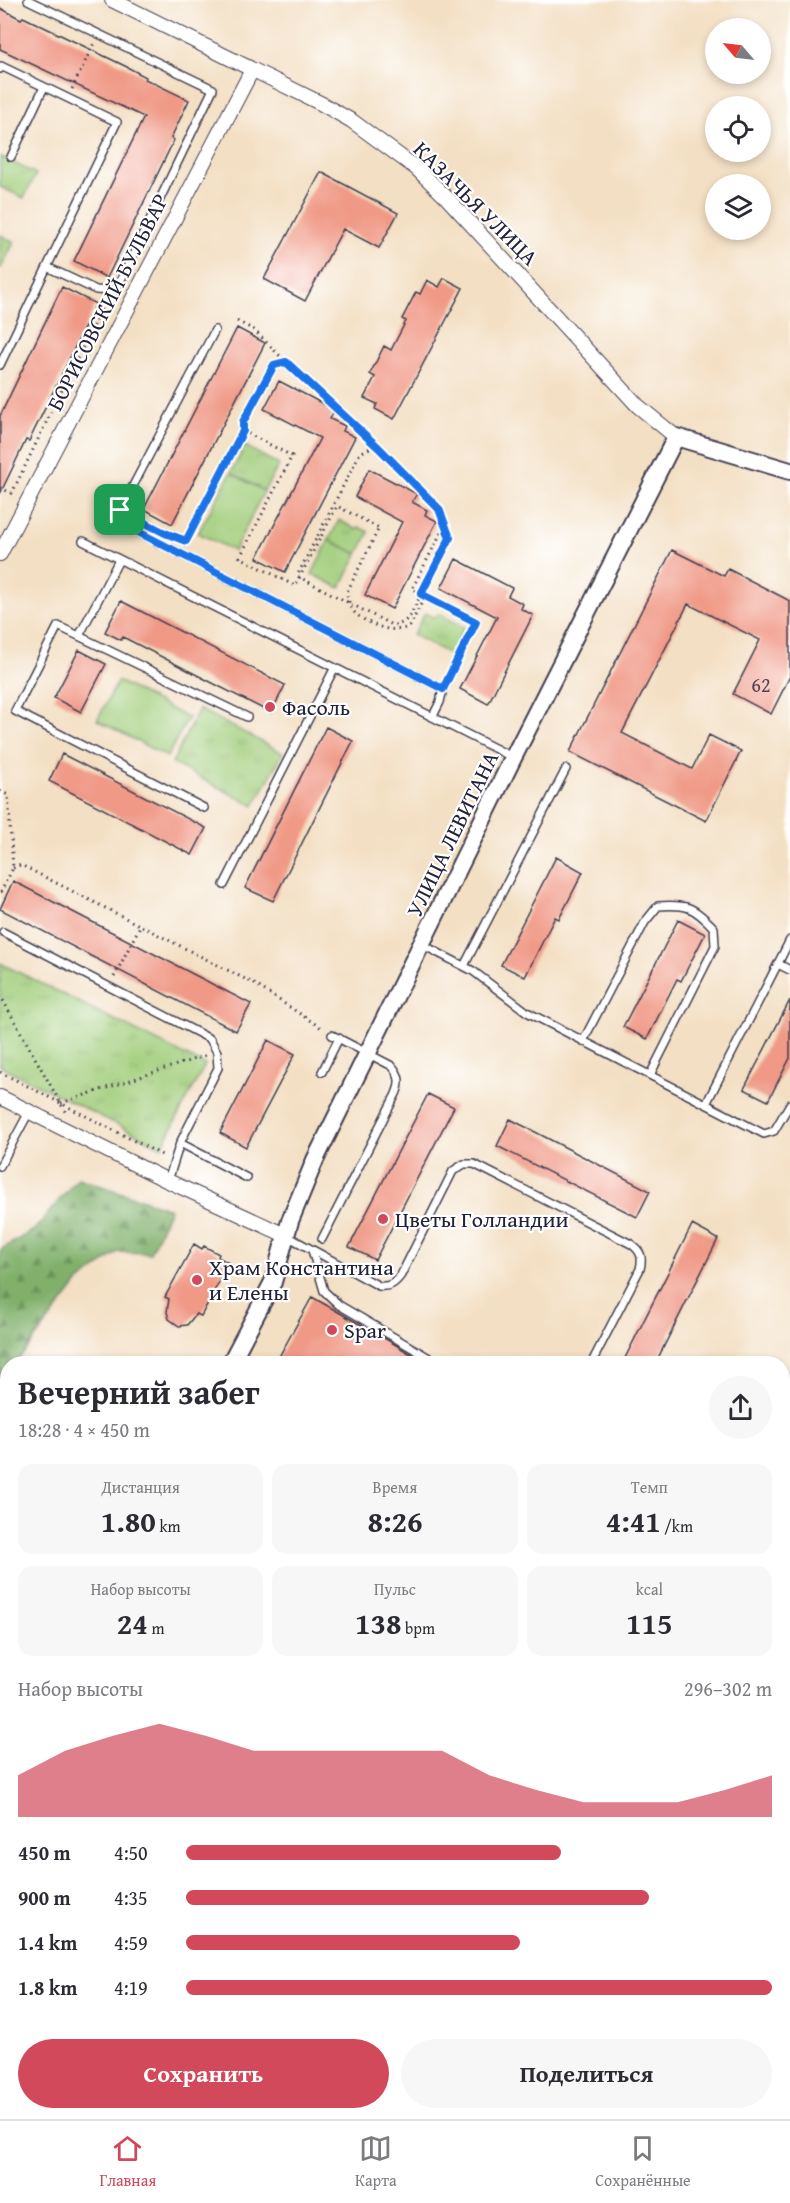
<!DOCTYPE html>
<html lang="ru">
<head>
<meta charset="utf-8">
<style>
  :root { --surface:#fff; --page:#f7f7f7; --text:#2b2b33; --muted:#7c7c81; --line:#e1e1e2; --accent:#d1495b }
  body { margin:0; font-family:"Gentium Book Plus",serif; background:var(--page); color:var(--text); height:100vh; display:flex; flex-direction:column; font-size:22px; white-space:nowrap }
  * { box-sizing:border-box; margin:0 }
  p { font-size:20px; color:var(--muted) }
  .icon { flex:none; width:33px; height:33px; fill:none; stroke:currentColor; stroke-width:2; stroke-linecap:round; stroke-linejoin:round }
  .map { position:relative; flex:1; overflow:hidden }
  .details { position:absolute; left:0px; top:1356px; width:790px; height:764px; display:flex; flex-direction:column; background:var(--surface); border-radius:24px 24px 0 0; box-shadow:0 3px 9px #0003 }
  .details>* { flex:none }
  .needle { width:39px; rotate:298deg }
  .fabs { position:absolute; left:705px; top:18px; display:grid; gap:12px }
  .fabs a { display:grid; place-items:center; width:66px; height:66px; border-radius:50%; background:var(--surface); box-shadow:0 3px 9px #0003; font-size:30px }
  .pin { position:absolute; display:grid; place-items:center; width:51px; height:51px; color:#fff; margin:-26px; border-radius:12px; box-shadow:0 3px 9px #0006 }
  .round { display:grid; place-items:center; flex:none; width:63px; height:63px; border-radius:32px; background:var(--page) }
  .headline { display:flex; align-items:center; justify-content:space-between; height:102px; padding:0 18px }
  h1 { font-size:33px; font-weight:600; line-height:45px }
  .metrics { display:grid; grid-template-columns:repeat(3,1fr); gap:9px; height:102px; padding:6px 18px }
  .metrics div { display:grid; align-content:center; border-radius:15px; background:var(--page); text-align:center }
  .metrics b { font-size:30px; font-weight:600 }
  .metrics small { font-size:16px; font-weight:400 }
  .metrics p { font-size:16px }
  .chart { height:168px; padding:12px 18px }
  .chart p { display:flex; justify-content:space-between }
  .chart svg { width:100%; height:108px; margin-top:6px; fill:var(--accent); opacity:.7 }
  .button { display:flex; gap:12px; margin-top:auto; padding:12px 18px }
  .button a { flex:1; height:69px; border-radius:36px; background:var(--accent); color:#fff; font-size:24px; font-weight:600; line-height:69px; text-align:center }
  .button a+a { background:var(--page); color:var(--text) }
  ul { padding:0 18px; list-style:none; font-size:20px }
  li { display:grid; grid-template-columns:96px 72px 1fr; align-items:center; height:45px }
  li i { height:15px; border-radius:8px; background:var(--accent) }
  .tab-bar { display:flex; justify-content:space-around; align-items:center; height:84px; border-top:2px solid var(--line); background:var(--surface); font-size:16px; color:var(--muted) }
  .tab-bar a { display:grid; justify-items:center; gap:3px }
  .tab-bar .current { color:var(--accent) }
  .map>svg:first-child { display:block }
</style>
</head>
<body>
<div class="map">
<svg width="790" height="2119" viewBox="0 0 790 2119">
  <defs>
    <pattern id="forest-firs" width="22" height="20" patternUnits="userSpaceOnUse" patternTransform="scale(1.5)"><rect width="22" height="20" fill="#80b06a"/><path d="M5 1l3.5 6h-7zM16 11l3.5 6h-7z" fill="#688f58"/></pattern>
    <pattern id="park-tufts" width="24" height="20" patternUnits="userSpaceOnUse" patternTransform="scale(1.5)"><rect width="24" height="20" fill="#a1cd7a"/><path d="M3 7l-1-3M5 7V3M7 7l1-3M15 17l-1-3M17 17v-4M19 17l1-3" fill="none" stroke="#8ab06a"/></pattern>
  </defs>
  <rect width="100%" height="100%" fill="#fff"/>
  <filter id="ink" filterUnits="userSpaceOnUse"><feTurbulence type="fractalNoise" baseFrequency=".0167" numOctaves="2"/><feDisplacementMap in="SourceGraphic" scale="12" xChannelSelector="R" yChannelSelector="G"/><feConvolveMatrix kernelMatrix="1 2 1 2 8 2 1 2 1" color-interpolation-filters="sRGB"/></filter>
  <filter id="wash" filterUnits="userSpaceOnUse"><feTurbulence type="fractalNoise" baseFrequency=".008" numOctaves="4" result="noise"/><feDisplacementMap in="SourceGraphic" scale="24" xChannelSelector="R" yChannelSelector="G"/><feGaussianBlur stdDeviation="1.35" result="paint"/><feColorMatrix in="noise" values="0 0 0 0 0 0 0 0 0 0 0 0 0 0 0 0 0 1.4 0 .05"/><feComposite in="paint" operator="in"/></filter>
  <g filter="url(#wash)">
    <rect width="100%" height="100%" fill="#f3dfc3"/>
    <path fill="url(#forest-firs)" stroke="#516952" stroke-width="1.5" d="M78,1178L170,1209L150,1253L118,1252L78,1283L16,1363L8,1364L7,1376L0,1377V1250L34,1230Z"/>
    <path fill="url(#park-tufts)" stroke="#62785a" stroke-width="1.5" d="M0,156L36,174L24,198L0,187Z
      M245,446L279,465L264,491L231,473Z
      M339,520L357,530L359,527L369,532L358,554L329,540Z
      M425,613L435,618L438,614L464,627L451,655L413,635Z
      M199,709L283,753L254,806L172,763Z
      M0,963L205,1065L162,1147L0,1066Z"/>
    <path fill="#a1cd7a" stroke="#62785a" stroke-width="1.5" d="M0,235L14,242L0,270Z
      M231,473L264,491L234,551L198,533Z
      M329,540L358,554L340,588L312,574Z
      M118,681L188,718L167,757L97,720Z
      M790,1820V2119H528L534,2112H783V1828Z"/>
    <g id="blocks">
      <path fill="#f09986" d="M0,8L21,19L23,17L125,66L146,77L145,79L189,100L171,138L174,140L107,278L74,261L144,117L0,49Z
        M321,172L398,213L379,248L343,229L305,301L264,279Z
        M444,278L463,288L394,419L375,409L377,404L364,398L375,377L370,374L384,346L391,350L406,321L402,319L416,292L420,294L427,280L439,287Z
        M62,287L96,304L29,441L26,440L0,494V416Z
        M237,328L265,343L172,524L144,509Z
        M279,381L335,410L330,419L345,426L343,431L355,437L285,572L257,558L320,438L264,409Z
        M369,469L417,494L412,502L427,510L425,515L437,521L392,609L365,595L402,522L355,497Z
        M672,550L724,576L728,569L790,601V676L771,714L733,694L760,640L688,604L622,733L692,769L709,735L741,751L706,821L570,752Z
        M456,559L512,588L508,596L523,604L521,609L533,615L488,704L460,689L497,617L441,588Z
        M121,601L285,685L271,713L123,637L121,640L105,632Z
        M79,650L106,664L81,712L54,698Z
        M326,727L353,741L273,901L245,888Z
        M62,754L206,828L192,855L49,781Z
        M556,857L583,872L559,919L555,917L525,977L501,965Z
        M13,881L251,1004L236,1031L0,909Z
        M678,920L705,934L681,981L677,979L647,1039L623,1027Z
        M790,1000V1058L768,1101L744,1089Z
        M268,1040L295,1054L246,1147L220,1133Z
        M428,1094L454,1107L375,1260L349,1247Z
        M510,1119L650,1191L637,1217L497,1146Z
        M692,1225L718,1239L655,1364H622Z
        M194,1244L202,1249L204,1246L219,1254L218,1257L229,1263L201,1316L196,1314L187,1325L179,1326L169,1319L167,1312L169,1299L165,1297Z
        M312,1297L391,1342L427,1364H275Z"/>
    </g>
  </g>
  <g filter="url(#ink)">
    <use href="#blocks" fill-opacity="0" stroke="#413e4f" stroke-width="1.5"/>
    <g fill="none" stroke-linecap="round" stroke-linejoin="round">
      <defs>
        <path id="service" d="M0,69L1,66L117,122L47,267L96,290L110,291L118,286L213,89L28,0
          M11,157L44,87
          M215,330L115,520L443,689L440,702L433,716
          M0,365L47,267
          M83,541L512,757
          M79,636L119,560
          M204,808L15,711L58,626L247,717
          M224,885L334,669
          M3,932L210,1039L217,1052L218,1068L180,1143L168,1181
          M423,945L473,971L527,1012L764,1134L774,1131L790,1104
          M778,964L790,970
          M464,966L566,769
          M583,1041L645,922L658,906C687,904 693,906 714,928L715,946L650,1075
          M322,1072L339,1038
          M706,1104L790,940
          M180,1143L247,1178
          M0,1166L29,1112
          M287,1236L379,1286C389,1287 395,1284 401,1275L453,1171L464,1164H474L631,1244C641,1251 643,1257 640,1269L591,1364
          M322,1239L396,1094C401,1083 400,1075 392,1066L332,1035
          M312,1250L324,1291L339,1305L431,1359L433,1364
          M0,1554V1558
          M0,1689L8,1693
          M0,2080L8,2084
          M0,2110L8,2095
          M62,2112L75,2119
          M189,2119L192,2112"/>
        <path id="minor" d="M112,0L322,104L352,121L416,168L447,198L638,406L676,437
          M0,554L252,70
          M0,1097L168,1181L287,1236
          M783,1775L790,1769
          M0,1969L8,1973
          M275,2112L288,2119
          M488,2119L494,2112"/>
        <path id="tertiary" d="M230,1364L273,1282L290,1221L315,1160L513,758L676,437L790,471
          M0,1803L8,1789"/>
      </defs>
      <use href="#service" stroke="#413e4f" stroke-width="10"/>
      <use href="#minor" stroke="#413e4f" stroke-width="16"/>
      <use href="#tertiary" stroke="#413e4f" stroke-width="20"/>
      <path stroke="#413e4f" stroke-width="3" stroke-dasharray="1.5 4.5" stroke-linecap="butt" d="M72,89L94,43
        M237,321L254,330L286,362L274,365L243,422V431
        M286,362L379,448L439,509L450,538L410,616C405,622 400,625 392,625L297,576L360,453L370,448H379
        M0,488L12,493L105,301
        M101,499L110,504
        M178,538L186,541L243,431L292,456L240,557L295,586L337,506L379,528L347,592C348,599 350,609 356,614C370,625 393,635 410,626L425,596L476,622L447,680
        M421,594L412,589L446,523
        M0,791L8,795L13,868L0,894
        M13,868L21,865L253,983L323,1029
        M114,977L140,926
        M0,995L67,1115
        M0,1072L164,1156
        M61,1103L207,1055
        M0,1827L5,1818
        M165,2119L169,2112"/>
      <use href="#service" stroke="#fff" stroke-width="7"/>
      <use href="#minor" stroke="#fff" stroke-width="14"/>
      <use href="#tertiary" stroke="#fff" stroke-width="16"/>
    </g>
  </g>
  <g fill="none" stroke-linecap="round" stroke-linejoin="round" filter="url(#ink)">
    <defs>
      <path id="route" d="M286,362L379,448L439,509L450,538L421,594L476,622L443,689L115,520L120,510L165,533L186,541L243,431V422L274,365Z"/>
    </defs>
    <use href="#route" stroke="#fff" stroke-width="12"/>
    <use href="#route" stroke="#1a73e8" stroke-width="8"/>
  </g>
  <g fill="#d1495b" stroke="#fff" stroke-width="2">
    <circle cx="270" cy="707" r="6"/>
    <circle cx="383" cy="1219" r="6"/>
    <circle cx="197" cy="1280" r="6"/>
    <circle cx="332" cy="1330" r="6"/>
  </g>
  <g text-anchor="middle" stroke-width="4.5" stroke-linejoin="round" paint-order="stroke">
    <g font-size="20" fill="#56404e">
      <text x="761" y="692">62</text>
    </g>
    <g font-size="22" fill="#22223b" stroke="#fff">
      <text transform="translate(476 203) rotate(45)" y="8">КАЗАЧЬЯ УЛИЦА</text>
      <text transform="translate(107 302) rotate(-63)" y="8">БОРИСОВСКИЙ БУЛЬВАР</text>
      <text transform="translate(452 834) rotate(-64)" y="8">УЛИЦА ЛЕВИТАНА</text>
    </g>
    <g font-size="22" fill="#22223b" stroke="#fff" text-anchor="start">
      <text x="282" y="715">Фасоль</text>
      <text x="395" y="1227">Цветы Голландии</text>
      <text x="209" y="1275">Храм Константина<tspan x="209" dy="25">и Елены</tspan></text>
      <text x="344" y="1338">Spar</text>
    </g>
  </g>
</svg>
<div class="fabs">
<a><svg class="needle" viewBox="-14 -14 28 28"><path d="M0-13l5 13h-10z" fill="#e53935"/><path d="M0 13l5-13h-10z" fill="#7c7c81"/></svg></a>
<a><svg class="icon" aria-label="locate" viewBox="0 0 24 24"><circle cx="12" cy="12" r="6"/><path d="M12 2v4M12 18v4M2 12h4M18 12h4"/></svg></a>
<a><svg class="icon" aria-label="layers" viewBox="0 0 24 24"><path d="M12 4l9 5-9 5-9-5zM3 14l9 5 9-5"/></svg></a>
</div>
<div class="pin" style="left:120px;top:510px;background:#1e9e55"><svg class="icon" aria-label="arrive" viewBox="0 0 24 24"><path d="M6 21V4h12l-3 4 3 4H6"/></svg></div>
<section class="details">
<div class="headline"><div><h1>Вечерний забег</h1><p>18:28 · 4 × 450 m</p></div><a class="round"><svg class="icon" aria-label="share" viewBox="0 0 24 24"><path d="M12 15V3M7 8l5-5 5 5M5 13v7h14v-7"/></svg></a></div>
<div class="metrics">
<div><p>Дистанция</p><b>1.80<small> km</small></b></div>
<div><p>Время</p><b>8:26</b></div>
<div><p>Темп</p><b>4:41<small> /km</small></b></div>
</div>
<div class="metrics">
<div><p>Набор высоты</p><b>24<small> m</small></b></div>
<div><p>Пульс</p><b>138<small> bpm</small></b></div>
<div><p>kcal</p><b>115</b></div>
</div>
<div class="chart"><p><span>Набор высоты</span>296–302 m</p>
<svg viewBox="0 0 160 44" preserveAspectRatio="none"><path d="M0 44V27L10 17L20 11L30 6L40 11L50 17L60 17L70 17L80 17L90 17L100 27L110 33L120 38L130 38L140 38L150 33L160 27V44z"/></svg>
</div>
<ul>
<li><b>450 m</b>4:50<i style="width:64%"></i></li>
<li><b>900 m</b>4:35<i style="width:79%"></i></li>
<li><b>1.4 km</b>4:59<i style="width:57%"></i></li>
<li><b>1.8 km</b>4:19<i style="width:100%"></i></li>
</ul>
<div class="button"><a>Сохранить</a><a>Поделиться</a></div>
</section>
</div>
<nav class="tab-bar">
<a class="current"><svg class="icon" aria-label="home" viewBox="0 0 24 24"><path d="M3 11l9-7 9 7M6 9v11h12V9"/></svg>Главная</a>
<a><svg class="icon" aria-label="map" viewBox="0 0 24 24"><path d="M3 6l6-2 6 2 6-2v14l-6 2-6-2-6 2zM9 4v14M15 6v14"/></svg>Карта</a>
<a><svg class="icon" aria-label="saved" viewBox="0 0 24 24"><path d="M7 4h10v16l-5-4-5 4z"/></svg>Сохранённые</a>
</nav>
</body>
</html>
